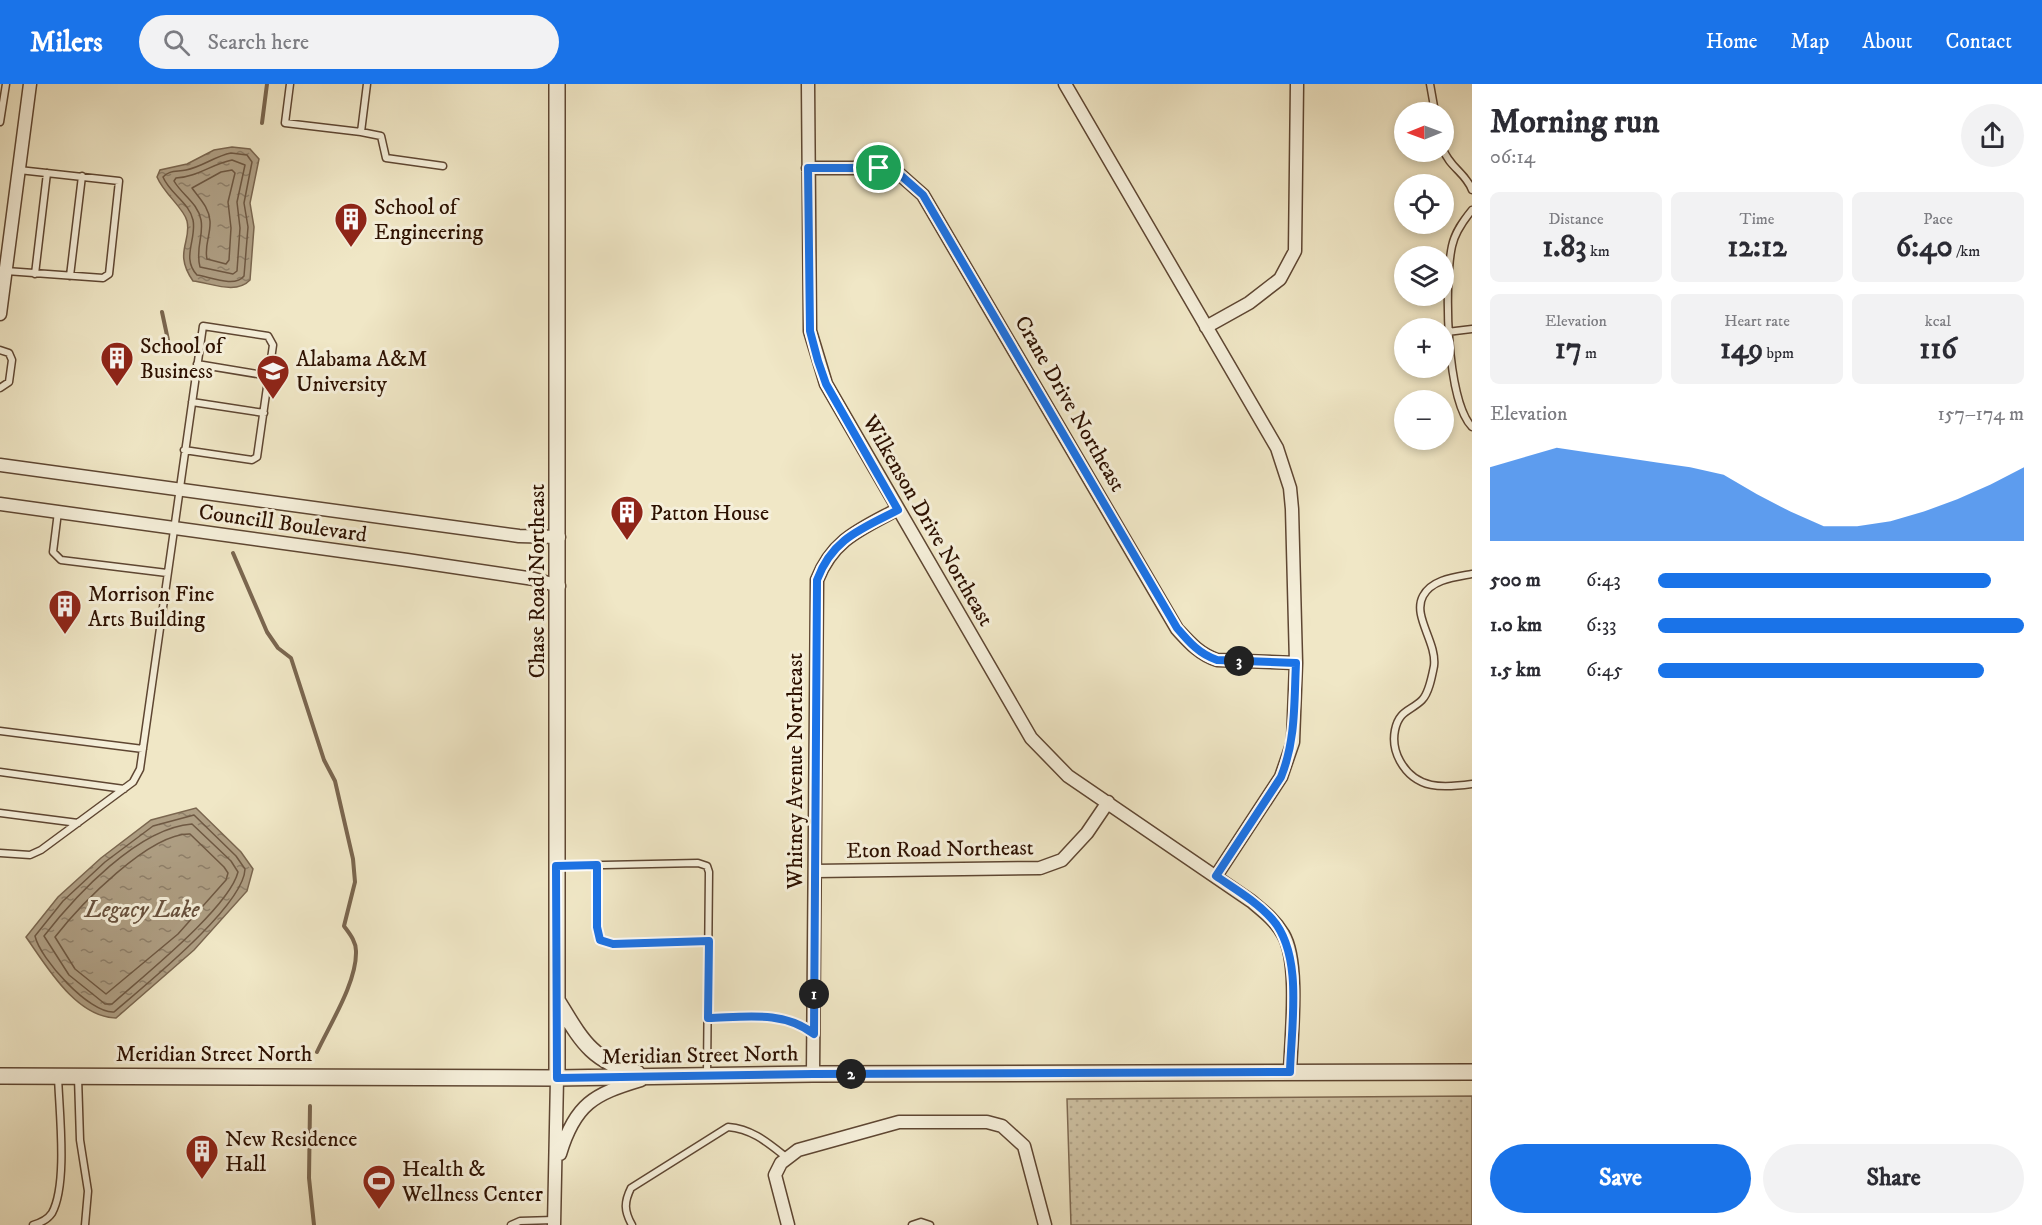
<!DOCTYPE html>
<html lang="en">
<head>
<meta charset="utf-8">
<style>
  :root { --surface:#fff; --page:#f2f2f3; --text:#2b2b33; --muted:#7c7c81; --accent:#1a73e8 }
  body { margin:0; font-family:"IM FELL DW Pica",serif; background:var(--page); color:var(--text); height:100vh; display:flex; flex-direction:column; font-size:22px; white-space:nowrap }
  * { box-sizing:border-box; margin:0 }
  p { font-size:20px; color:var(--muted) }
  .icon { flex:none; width:33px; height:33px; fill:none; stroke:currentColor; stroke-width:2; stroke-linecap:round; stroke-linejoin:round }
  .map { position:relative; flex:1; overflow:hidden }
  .drawer { display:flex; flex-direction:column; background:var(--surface); width:570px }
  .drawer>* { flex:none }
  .needle { width:39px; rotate:269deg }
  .fabs { position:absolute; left:1394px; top:18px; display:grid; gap:12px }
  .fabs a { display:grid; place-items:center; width:60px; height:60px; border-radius:50%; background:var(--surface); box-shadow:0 3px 9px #0003; font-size:30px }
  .pin { position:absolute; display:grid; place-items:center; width:51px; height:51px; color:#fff; margin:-26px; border:3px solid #fff; border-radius:50%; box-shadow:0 2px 6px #0007 }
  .km { position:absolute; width:30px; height:30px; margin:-15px; border-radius:50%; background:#222; color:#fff; font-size:16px; line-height:30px; text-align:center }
  .round { display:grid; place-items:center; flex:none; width:63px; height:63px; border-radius:32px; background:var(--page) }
  .headline { display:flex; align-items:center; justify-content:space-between; height:102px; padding:0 18px }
  h1 { font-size:33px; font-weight:700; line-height:45px }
  .figures { display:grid; grid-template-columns:repeat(3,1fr); gap:9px; height:102px; padding:6px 18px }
  .figures div { display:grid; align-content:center; border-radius:9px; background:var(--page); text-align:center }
  .figures b { font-size:30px; font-weight:700 }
  .figures small { font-size:16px; font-weight:400 }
  .figures p { font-size:16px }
  .chart { height:168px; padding:12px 18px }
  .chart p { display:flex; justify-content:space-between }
  .chart svg { width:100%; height:108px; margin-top:6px; fill:var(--accent); opacity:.7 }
  .cta { display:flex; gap:12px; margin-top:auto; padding:12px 18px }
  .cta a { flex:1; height:69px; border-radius:36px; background:var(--accent); color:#fff; font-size:24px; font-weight:700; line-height:69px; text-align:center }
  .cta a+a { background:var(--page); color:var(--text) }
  ul { padding:0 18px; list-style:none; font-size:20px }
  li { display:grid; grid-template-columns:96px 72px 1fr; align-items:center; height:45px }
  li i { height:15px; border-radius:8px; background:var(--accent) }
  header { display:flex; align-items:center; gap:36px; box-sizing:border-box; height:84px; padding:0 30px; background:var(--accent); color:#fff }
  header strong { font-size:28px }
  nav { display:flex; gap:33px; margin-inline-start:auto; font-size:21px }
  .search { width:420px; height:54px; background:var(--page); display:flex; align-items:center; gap:15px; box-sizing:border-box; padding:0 21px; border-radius:33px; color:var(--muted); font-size:22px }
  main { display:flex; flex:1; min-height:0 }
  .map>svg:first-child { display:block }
</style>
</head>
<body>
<header>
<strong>Milers</strong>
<div class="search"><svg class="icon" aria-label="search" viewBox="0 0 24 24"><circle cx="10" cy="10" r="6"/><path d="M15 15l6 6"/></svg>Search here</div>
<nav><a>Home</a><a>Map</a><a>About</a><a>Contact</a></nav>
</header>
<main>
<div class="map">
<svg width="1472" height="1141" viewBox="0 0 1472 1141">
  <defs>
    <pattern id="grass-dots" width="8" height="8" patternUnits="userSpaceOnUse" patternTransform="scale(1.5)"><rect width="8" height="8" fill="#cfc3a5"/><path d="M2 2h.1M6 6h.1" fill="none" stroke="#b2a68c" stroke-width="1.8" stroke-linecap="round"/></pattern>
    <pattern id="water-ripples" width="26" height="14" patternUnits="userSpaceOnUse" patternTransform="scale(1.5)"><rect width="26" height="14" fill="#ae9e83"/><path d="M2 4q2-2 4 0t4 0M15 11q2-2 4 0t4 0" fill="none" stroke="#8e7f69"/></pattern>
  </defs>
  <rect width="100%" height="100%" fill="#f0e7c6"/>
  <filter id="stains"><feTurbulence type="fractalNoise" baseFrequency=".00333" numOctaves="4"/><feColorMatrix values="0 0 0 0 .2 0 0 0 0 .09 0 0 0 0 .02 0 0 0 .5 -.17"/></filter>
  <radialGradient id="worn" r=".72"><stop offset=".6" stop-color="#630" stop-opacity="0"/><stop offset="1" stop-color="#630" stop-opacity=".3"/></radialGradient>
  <path fill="url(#grass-dots)" stroke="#7e6a53" stroke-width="1.5" d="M1472,1012V1141H1071L1067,1015Z"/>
  <path fill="url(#water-ripples)" stroke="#7a664f" stroke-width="1.5" d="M232,63L250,65L259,75L250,119L254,143L250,196C236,211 211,199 193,197C173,168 192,158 187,137C184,124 164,110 157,93L160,86L187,80L214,66Z
    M196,724L241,768L253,785L247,807L194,866L116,934C76,933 47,883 26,853L58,813L101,774L151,736Z"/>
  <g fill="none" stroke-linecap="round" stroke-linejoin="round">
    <path stroke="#6e5842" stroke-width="1.5" d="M231,69L247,71L252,78L244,119L248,143L244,192C235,204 210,193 197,191C181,174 197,155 193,136C189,118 170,110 163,93C169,86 177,88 186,86C202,83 215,72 231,69Z
      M232,76L245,81L237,118L240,144L237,187L233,190L200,183C195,164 204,152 201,136C198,119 182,111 174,97L176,94C197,93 212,80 232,76Z
      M232,86L235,89L228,118L231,144L229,176L226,180L207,175C204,162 211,150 210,137C209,123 199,114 192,104L221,88Z
      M194,731L236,772L245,785C244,822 144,902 114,928C90,930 40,875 35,852L63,817L105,778L153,742Z
      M192,740L231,777L238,788C229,824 142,893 112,920H105L69,891L44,852C76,811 138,744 192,740Z
      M190,750L224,783L228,789L226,796L178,850L106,910L75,885L55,853C80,821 149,749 190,750Z"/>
    <path stroke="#7a664f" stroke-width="4" d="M262,39L267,0
      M162,228L168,256
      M233,469L267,548L278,564L291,574L324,676L335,697L353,775L355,798L344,842C349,849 356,857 356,867C357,898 330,940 317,968
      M310,1022L309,1094L314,1141"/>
    <defs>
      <path id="service" d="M290,0L285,39L361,48L367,0
        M1430,0L1435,28
        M0,38L6,0
        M361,48L381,52L386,74L443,82
        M1443,65C1449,83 1466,89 1472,106
        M1472,126C1463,137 1455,148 1452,162C1444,199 1446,316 1472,343
        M6,187L103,194L109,190L119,97L19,86
        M35,190L47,89
        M70,192L82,92
        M1447,248L1472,245
        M0,266L9,269L12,276L9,298L0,304
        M197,280L269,292
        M192,318L264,329
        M58,428L53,468L61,476L167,489
        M1472,490C1456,493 1432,495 1423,512C1412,532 1437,558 1434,582C1432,592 1429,609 1422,616C1411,627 1399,626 1395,646C1393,656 1395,668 1400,677C1416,706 1443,704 1472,700
        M0,647L143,665
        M0,688L124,705
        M0,729L78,739
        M0,769L30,771L41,766L133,698L140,685L203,242L268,252L273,261L257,373L252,376L184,366
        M597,781V843L600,856L613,860L709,857
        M557,782L698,779L707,782L709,788L707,990
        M708,934C745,933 783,926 814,950
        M78,993L80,1056L88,1107L85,1141
        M33,1141C40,1139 48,1135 52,1129C68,1100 59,1026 58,992
        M511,1141L520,1137L554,1136
        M632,1141C624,1127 624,1118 631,1104L728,1043C752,1045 767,1058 786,1073
        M912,1141L921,1138L930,1141"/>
      <path id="minor" d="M808,0L810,247L826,300L1031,654L1068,692L1251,817C1263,827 1275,836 1283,850C1300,878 1291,954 1290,988
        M1065,0L1277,364L1290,404L1292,425L1296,579L1293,658L1281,693L1216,792
        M808,84H879L897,88L923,111L1177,545C1189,558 1199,570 1217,576L1296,579
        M0,230L30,0
        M1206,243L1249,219L1280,195L1295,167L1297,0
        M0,381L519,452L559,453
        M0,420L407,476L534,495L559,502
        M815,787L1040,784L1062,776L1087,749L1108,718
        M813,990L817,496C833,455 861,445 898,425
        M560,1070C575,1020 594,1010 641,996
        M554,1141L557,994
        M788,1141L775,1091L781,1079L798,1066L899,1038H987L1002,1042L1024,1062L1045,1141"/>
      <path id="tertiary" d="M557,0V994
        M558,918C582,957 591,976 637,989
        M0,992L557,994L813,990L1472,988"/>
    </defs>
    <use href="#service" stroke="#5e4632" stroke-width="9"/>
    <use href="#minor" stroke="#5e4632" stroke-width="15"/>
    <use href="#tertiary" stroke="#5e4632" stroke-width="18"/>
    <use href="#service" stroke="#f5efda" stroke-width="6"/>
    <use href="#minor" stroke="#f5efda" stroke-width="12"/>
    <use href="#tertiary" stroke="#f5efda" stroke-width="15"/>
  </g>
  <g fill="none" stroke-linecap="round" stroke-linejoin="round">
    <defs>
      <path id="route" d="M808,84H879L897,88L923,111L1177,544C1189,558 1199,570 1217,576L1296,579C1294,618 1296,656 1281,693L1216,792C1235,805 1257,818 1272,835C1304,871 1291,943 1290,988L813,990L557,994L556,782L597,781V843L600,856L613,860L709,857L708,934C745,933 783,926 814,950L817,496C832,455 861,445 898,426L826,300L818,277L810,247Z"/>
    </defs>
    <use href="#route" stroke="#fff" stroke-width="12"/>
    <use href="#route" stroke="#1a73e8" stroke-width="8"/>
  </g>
  <defs>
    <symbol id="building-pin" viewBox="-11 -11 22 30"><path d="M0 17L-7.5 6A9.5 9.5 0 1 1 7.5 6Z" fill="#8f2418" stroke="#f5efda"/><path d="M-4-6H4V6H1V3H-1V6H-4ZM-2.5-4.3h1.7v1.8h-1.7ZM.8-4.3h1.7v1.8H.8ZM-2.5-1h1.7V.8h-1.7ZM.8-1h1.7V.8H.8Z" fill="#fff"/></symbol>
    <symbol id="university-pin" viewBox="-11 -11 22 30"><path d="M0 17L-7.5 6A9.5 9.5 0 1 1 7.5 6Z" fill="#8f2418" stroke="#f5efda"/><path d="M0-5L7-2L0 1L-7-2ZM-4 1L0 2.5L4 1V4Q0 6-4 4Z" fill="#fff"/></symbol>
    <symbol id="stadium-pin" viewBox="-11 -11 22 30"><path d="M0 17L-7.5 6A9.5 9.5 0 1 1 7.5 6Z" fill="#8f2418" stroke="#f5efda"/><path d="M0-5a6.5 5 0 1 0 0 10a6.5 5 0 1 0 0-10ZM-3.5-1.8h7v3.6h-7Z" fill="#fff"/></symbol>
  </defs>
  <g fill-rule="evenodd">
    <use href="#building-pin" x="332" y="116" width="38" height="52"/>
    <use href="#building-pin" x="98" y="255" width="38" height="52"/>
    <use href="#university-pin" x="254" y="268" width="38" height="52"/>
    <use href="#building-pin" x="608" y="409" width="38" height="52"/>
    <use href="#building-pin" x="46" y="503" width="38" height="52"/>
    <use href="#building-pin" x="183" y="1048" width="38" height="52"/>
    <use href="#stadium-pin" x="360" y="1078" width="38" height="52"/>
  </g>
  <g text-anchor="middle" stroke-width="6" stroke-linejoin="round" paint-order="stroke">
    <g font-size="22" fill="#2d1101" stroke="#f5efda" text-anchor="start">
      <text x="374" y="130">School of<tspan x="374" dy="25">Engineering</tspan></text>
      <text x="140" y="269">School of<tspan x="140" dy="25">Business</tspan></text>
      <text x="296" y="282">Alabama A&amp;M<tspan x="296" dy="25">University</tspan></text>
      <text x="650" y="436">Patton House</text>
      <text x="88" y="517">Morrison Fine<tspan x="88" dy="25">Arts Building</tspan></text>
      <text x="225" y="1062">New Residence<tspan x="225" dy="25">Hall</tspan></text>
      <text x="402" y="1092">Health &amp;<tspan x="402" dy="25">Wellness Center</tspan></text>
    </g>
    <g font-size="22" fill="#2d1101" stroke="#f5efda">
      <text transform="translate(1071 319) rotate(60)" y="8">Crane Drive Northeast</text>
      <text transform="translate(929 436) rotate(60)" y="8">Wilkenson Drive Northeast</text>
      <text transform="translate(283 438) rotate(8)" y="8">Councill Boulevard</text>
      <text transform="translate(536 497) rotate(-90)" y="8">Chase Road Northeast</text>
      <text transform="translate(794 687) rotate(-90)" y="8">Whitney Avenue Northeast</text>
      <text transform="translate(940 764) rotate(-1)" y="8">Eton Road Northeast</text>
      <text x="214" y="977">Meridian Street North</text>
      <text transform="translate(700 970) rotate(-1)" y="8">Meridian Street North</text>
    </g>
    <g font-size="24" font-style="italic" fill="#67503c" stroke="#f5efda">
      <text x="142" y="833">Legacy Lake</text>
    </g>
  </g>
  <rect width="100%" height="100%" filter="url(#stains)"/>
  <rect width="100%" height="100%" fill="url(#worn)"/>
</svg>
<div class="fabs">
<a><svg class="needle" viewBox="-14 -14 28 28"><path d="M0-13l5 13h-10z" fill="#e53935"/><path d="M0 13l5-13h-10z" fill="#7c7c81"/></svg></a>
<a><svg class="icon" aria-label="locate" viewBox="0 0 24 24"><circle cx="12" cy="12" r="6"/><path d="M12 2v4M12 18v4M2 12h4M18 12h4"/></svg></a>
<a><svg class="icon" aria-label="layers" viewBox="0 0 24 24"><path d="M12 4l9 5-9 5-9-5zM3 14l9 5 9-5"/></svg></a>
<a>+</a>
<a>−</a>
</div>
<div class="pin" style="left:879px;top:84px;background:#1e9e55"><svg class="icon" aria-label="arrive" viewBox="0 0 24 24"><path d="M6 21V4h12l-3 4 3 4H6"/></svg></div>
<b class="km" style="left:814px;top:910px">1</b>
<b class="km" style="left:851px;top:990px">2</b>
<b class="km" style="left:1239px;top:577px">3</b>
</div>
<section class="drawer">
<div class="headline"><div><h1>Morning run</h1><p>06:14</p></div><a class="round"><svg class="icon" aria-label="share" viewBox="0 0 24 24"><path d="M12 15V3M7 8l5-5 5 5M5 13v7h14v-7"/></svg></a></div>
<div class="figures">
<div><p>Distance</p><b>1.83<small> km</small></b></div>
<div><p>Time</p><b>12:12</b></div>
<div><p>Pace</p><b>6:40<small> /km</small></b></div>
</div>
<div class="figures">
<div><p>Elevation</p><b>17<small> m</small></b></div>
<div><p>Heart rate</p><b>149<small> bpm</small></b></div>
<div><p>kcal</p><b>116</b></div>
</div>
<div class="chart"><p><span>Elevation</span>157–174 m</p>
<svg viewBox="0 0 160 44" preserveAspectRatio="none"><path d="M0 44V14L10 10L20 6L30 8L40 10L50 12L60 14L70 17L80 25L90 32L100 38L110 38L120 36L130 32L140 27L150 21L160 14V44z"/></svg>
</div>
<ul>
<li><b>500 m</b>6:43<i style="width:91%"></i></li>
<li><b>1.0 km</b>6:33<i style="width:100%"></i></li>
<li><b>1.5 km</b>6:45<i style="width:89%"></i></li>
</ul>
<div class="cta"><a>Save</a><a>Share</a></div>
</section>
</main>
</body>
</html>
